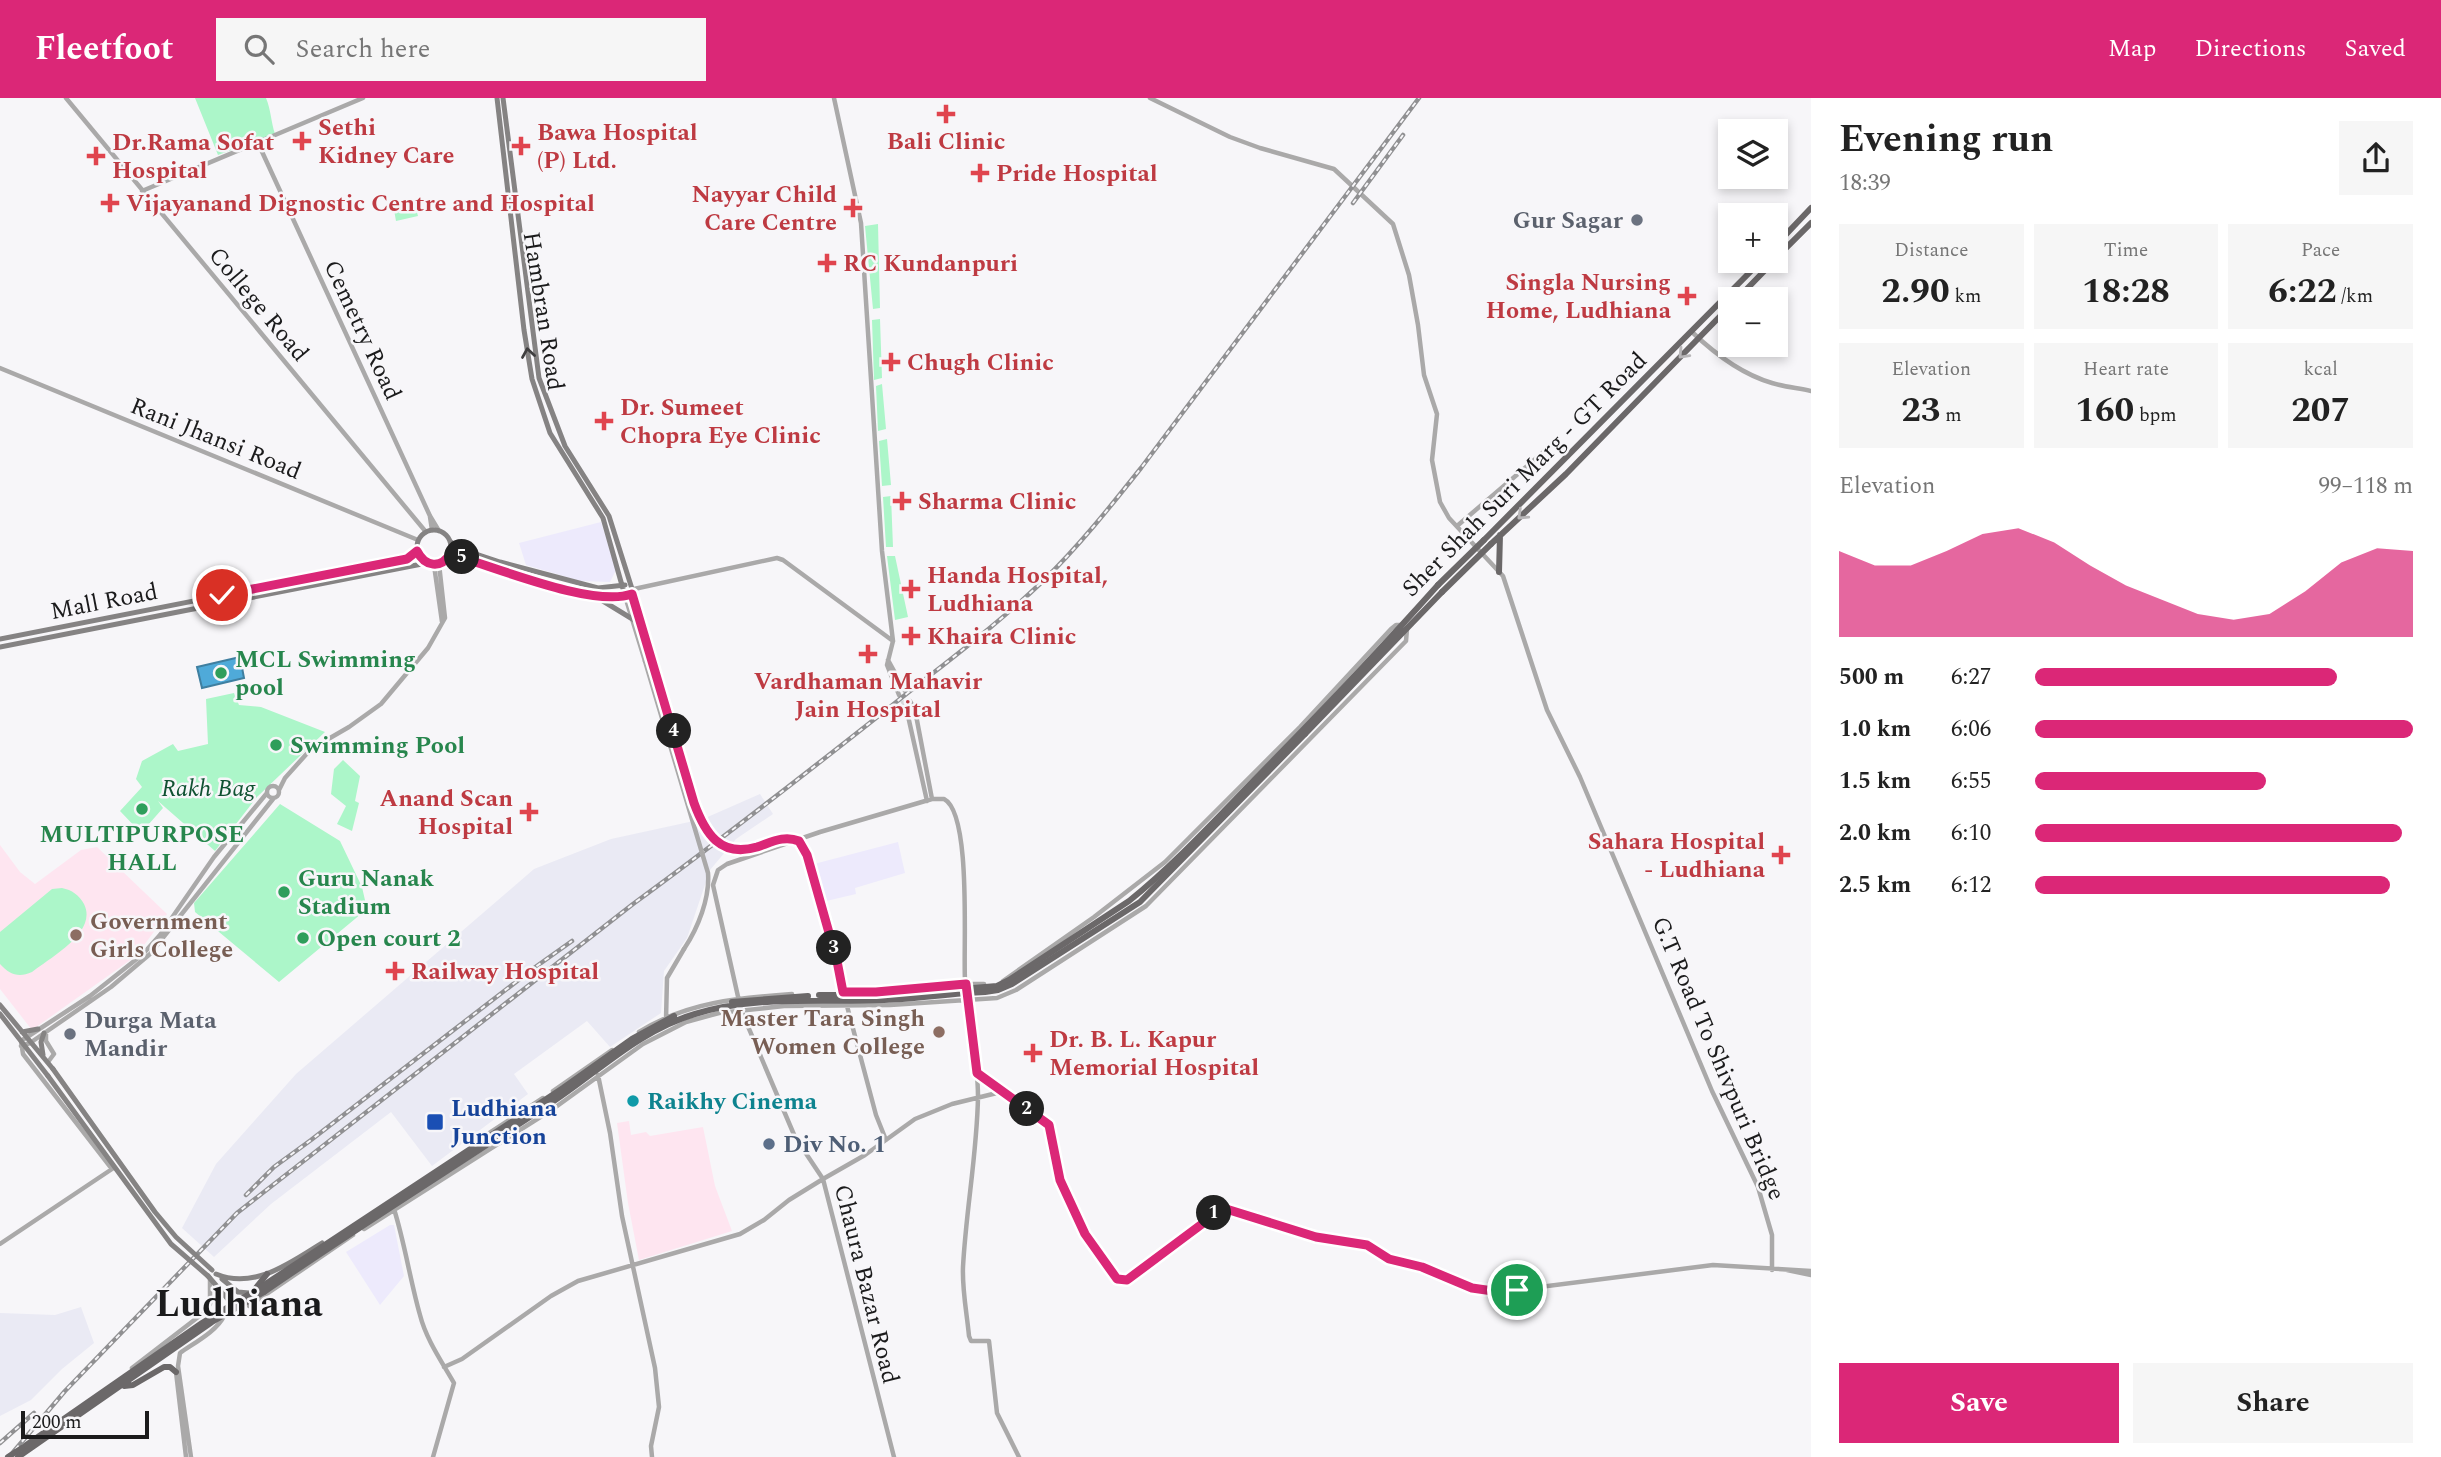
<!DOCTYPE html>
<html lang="en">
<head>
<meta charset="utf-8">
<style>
  :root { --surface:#fff; --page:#f6f6f6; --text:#222; --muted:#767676; --accent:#db2777 }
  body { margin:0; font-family:Spectral,serif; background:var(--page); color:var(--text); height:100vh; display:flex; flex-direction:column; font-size:26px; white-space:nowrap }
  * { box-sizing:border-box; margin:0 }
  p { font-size:23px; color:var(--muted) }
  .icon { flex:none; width:38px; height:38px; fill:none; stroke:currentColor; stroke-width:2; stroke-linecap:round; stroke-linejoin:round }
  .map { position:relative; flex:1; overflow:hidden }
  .drawer { display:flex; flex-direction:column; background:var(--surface); width:630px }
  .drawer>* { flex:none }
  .buttons { position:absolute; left:1718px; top:21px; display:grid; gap:14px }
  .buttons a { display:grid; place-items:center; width:70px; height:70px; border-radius:0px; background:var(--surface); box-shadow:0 4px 10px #0003; font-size:35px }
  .scale { position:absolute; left:21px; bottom:18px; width:128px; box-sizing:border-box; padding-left:7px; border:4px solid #1b1b1c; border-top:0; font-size:19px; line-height:24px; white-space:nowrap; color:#1b1b1c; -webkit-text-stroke:5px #f7f6f9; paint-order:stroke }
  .pin { position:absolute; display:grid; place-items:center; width:60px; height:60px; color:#fff; margin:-30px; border:4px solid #fff; border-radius:50%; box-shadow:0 2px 7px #0007 }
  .km { position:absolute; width:35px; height:35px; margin:-18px; border-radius:50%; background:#222; color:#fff; font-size:19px; line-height:35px; text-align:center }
  .round { display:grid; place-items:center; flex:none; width:74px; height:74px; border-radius:0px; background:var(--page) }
  .summary { display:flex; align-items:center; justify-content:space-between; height:119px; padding:0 28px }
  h1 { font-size:38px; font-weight:700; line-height:52px }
  .figures { display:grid; grid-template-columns:repeat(3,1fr); gap:10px; height:119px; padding:7px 28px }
  .figures div { display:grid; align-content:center; border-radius:0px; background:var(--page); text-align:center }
  .figures b { font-size:35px; font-weight:700 }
  .figures small { font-size:19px; font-weight:400 }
  .figures p { font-size:19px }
  .chart { height:196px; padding:14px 28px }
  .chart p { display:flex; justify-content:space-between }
  .chart svg { width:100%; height:126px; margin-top:7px; fill:var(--accent); opacity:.7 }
  .button { display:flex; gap:14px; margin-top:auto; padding:14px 28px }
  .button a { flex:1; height:80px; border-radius:0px; background:var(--accent); color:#fff; font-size:28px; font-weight:700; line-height:80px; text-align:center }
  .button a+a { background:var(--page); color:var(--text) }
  ul { padding:0 28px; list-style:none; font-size:23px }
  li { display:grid; grid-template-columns:112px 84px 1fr; align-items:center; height:52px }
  li i { height:18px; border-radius:9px; background:var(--accent) }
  header { display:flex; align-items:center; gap:42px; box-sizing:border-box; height:98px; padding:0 35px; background:var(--accent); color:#fff }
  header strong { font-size:33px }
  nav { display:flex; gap:38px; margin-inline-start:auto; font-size:24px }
  .search { width:490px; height:63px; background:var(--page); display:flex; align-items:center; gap:18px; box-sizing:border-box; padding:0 24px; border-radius:0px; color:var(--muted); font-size:26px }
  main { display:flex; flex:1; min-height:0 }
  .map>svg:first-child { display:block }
</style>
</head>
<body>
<header>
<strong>Fleetfoot</strong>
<div class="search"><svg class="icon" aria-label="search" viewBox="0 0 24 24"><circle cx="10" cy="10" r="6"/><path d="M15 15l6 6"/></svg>Search here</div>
<nav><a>Map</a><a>Directions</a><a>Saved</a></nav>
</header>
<main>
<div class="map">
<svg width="1811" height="1359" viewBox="0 0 1811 1359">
  <rect width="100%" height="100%" fill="#f7f6f9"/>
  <path fill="#edeafc" d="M601,424L616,472L610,484L580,483L526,467L519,445Z
    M898,744L905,775L855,790L856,796L822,804L814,766Z
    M390,1127H394L404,1178L380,1207L346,1154Z"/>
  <path fill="#eaeaf4" d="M760,696L773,716L736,741L710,772L687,840L664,873L661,915L610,949L587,923L514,976L528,996L432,1068L391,1014L271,1106L214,1159L182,1130L216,1066L296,976L534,771L611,741L703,721Z
    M81,1209L94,1245L62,1271L31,1302L0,1318V1215L55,1217Z"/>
  <path fill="#fee5f0" d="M0,747L20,774L35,786L81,752L97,749L167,816L136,858L32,932L0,891Z
    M629,1023L631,1037L646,1034L650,1038L703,1029L715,1088L732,1133L639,1162L628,1105L617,1025Z"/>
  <path fill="#acf6c9" d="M195,0H266C271,12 271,24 275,36L218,57Z
    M415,107L418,118L396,123L394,112Z
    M878,126L880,210L873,211L865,128Z
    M880,221L882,280L874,282L872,222Z
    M882,286L886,331L878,333L876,288Z
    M887,341L891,387L882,388L879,343Z
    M891,398L893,449H886L883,399Z
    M887,458H895L908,519L895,522Z
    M234,595L239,607L261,609L325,634L257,699L215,753L158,703L163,710L141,735L120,713L142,689L136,681L142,663L173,646L178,653L208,646L206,601Z
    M343,662L360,678L355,703L359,705L352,733L337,726L346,708L331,696L334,671Z
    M280,706L340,743L362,789L367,811L279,884L195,814L194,805Z
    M62,790C72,792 79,797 84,806C98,834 51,859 32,874C19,880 10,877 0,866V834L52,791Z"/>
  <path fill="#4faad9" stroke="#3f7fa0" stroke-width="2" d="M240,559L244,580L202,590L197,569Z"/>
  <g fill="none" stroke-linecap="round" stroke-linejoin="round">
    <path stroke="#d6d5d8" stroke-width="4.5" stroke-dasharray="4.5 2" stroke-linecap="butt" d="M899,597L906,609"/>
    <path stroke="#aaa9a9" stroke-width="4.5" d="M66,0L426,434
      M834,0L861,125L882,453L893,543L887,567L899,597
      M1150,0L1230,39L1260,50L1334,71L1393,126L1409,177L1418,227L1424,277L1437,316L1432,362L1440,404L1449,420L1503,478L1547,612L1580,679L1712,993L1758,1089L1772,1137V1172
      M258,45L430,418L439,433
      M142,93L363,0
      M1692,234C1715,256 1741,276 1772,285C1785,289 1798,290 1811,293
      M0,270L418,442
      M430,419L432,432
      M1457,428L1554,345L1559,347L1567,359
      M434,467L442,524
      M634,491L777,460L783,462L893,543
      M632,496L652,561
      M625,498L645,563
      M888,562L905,593
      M910,603L915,612L932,701
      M906,609L927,703
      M267 694a6 6 0 1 1 12 0a6 6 0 1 1-12 0Z
      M279,692L285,680L311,651L349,629L381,606L428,550L445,520L439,466
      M827,824L843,894
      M1003,883L1094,819L1165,764L1300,629L1391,531L1396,527H1401
      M874,894L966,886H984
      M847,908L876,1017L886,1042
      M666,922L667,880L684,851
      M46,934V943L54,956L48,964
      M639,934C687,904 738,900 792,896
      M21,948L30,945L111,889L150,856L273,701
      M978,976L1049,1027C1056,1044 1055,1063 1059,1081C1067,1109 1098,1165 1121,1183H1127L1202,1126L1217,1112L1223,1110L1316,1139L1367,1147L1389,1161L1422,1169L1456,1185L1483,1192H1516L1713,1167L1811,1173
      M598,977L610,1035L622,1118L655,1270L659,1309L651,1348L652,1359
      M553,993L612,952
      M471,1047L543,1000
      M394,1111C405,1146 410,1182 420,1217C426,1241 442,1264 454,1285L433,1359
      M364,1131L553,1011L643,946L686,924L719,915L784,908L890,907L997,900L1016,892L1146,808L1406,543L1407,531
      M0,1146L112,1071L23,956L21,943L90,898L143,856L160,837L214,759L267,695
      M1787,1172L1811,1177
      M249,1208L353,1137
      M444,1269L462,1261L551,1198L578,1183L740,1136L764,1122L789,1102L823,1081L865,1057L915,1021L952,1006L1001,994
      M132,1270L206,1213L210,1206V1180
      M176,1274L186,1359
      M191,1359L178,1268L180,1255C194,1245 217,1233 224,1218
      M894,1359L823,1081L795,1039L741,912L713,787L718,772L727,766L820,734L932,701H944C972,715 963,850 965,882C969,921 978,960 978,999C977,1056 966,1112 963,1169C962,1192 967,1216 969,1238L971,1243H989L997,1315L1019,1359"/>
    <path stroke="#858383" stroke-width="5" d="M497,0L524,232L532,281L550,335L603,420L625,498
      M417 449a17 17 0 1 1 34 0a17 17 0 1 1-34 0Z
      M451,444L461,451L500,464L598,490L625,487
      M450,456C482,466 610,515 633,494L609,418L565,348L539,280L503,0
      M598,500L634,522
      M0,541L407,461L417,453
      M0,549L427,465
      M0,907L53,971
      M0,916L48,978
      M22,934L38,931
      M43,957L41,944L44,935
      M216,1176C254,1192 290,1165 322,1145
      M208,1178L233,1207
      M222,1181L238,1194L249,1195"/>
    <path stroke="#6b6869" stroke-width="6" d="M1776,147L1811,110
      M1776,160L1811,125
      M1737,201L1774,163
      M1484,442L1761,163
      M1491,446L1566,376L1731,207
      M1499,474L1500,437
      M1305,636L1442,494
      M973,890L997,888L1009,882L1129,803C1176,765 1217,720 1259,677C1320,615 1380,552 1438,487
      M255,1191L267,1176
      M124,1288L133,1287L164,1269H170L176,1274
      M22,1350L202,1225L261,1189
      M18,1359L212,1224L264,1194"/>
    <defs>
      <path id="rail" d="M1353,105L1403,37
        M246,1097L274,1069L311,1042L534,870L572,843
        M0,1345L34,1315
        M9,1359L65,1293L237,1115L633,806C722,741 809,673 895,605C945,565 997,527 1043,483C1079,448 1110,409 1141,370L1419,0"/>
    </defs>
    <use href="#rail" stroke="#909092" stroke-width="4.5"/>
    <use href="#rail" stroke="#f7f6f9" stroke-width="2" stroke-dasharray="5" stroke-linecap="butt"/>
    <path stroke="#aaa9a9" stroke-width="4.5" d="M652,561L694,705L702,726L710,738L724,747L745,751L784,740L799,743L807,757L827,824
      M645,563L708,775C710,800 698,830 684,851"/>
    <path stroke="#858383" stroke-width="5" d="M53,971L155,1114L176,1139L212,1172
      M48,978L171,1146L208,1178"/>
    <path stroke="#6b6869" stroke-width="6" d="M1438,487L1484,442
      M1442,494L1491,446
      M819,897H887L973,890
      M732,904L808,898
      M261,1189L563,990L632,941L674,918
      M264,1194C358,1129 456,1068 551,1005C598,974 640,932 695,916C756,897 821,905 884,902C918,901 951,895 985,894L998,892L1012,886L1140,804L1305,636
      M8,1359L22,1350"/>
  </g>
  <defs><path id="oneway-chevron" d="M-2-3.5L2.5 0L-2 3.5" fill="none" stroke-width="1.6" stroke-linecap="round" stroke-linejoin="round" transform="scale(1.75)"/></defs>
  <use stroke="#403f40" href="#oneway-chevron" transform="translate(528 255) rotate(-99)"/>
  <g stroke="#b8b6b8">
    <use href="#oneway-chevron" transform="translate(1683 256) rotate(134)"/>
    <use href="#oneway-chevron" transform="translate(1522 417) rotate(137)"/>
  </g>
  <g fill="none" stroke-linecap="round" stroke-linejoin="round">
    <defs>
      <path id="route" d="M222,497L407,461L417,453C425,469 441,471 450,456C493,468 592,510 632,496L694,705C705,735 720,760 757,749C772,744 784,737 799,743L807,757L837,863L843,894H876L966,886L977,975L1049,1027L1060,1082L1085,1136L1117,1181L1127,1182L1202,1126L1217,1112L1223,1110L1316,1139L1367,1147L1389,1161L1422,1169L1472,1190L1500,1194L1517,1192"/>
    </defs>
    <use href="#route" stroke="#fff" stroke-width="14"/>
    <use href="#route" stroke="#db2777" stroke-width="9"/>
  </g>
  <g fill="#e0444e" stroke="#f7f6f9" stroke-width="2.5">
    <path d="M942.5 5.5h7v7h7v7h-7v7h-7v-7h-7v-7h7z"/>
    <path d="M298.5 32.5h7v7h7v7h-7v7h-7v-7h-7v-7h7z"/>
    <path d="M517.5 37.5h7v7h7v7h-7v7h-7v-7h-7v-7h7z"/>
    <path d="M92.5 47.5h7v7h7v7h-7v7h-7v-7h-7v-7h7z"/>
    <path d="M976.5 64.5h7v7h7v7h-7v7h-7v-7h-7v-7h7z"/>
    <path d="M106.5 94.5h7v7h7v7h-7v7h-7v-7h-7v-7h7z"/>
    <path d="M849.5 99.5h7v7h7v7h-7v7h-7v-7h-7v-7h7z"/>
    <path d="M823.5 154.5h7v7h7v7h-7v7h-7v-7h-7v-7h7z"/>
    <path d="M1683.5 187.5h7v7h7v7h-7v7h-7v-7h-7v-7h7z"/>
    <path d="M887.5 253.5h7v7h7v7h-7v7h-7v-7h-7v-7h7z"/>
    <path d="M600.5 312.5h7v7h7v7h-7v7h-7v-7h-7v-7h7z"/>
    <path d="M898.5 392.5h7v7h7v7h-7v7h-7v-7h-7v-7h7z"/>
    <path d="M907.5 480.5h7v7h7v7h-7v7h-7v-7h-7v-7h7z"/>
    <path d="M907.5 527.5h7v7h7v7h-7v7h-7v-7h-7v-7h7z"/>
    <path d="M864.5 545.5h7v7h7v7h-7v7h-7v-7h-7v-7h7z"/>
    <path d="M525.5 703.5h7v7h7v7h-7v7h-7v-7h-7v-7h7z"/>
    <path d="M1777.5 746.5h7v7h7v7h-7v7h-7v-7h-7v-7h7z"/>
    <path d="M391.5 862.5h7v7h7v7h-7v7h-7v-7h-7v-7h7z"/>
    <path d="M1029.5 944.5h7v7h7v7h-7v7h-7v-7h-7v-7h7z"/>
  </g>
  <g fill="#6b7280" stroke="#f7f6f9" stroke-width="2.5">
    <circle cx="1637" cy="122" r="7"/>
    <circle cx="70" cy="936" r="7"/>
  </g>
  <g fill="#2e9e5b" stroke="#f7f6f9" stroke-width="2.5">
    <circle cx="221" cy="575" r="7"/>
    <circle cx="276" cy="647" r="7"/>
    <circle cx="142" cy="711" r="7"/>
    <circle cx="284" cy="794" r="7"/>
    <circle cx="303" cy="840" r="7"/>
  </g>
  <g fill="#8d6e63" stroke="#f7f6f9" stroke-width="2.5">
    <circle cx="76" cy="837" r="7"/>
    <circle cx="939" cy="934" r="7"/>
  </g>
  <circle fill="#0f9aa8" stroke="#f7f6f9" stroke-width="2.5" cx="633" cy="1003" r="7"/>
  <rect fill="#1a4fb4" stroke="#f7f6f9" stroke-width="2.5" x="426" y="1015" width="18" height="18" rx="3.5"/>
  <circle fill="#5c6f8a" stroke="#f7f6f9" stroke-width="2.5" cx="769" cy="1046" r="7"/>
  <g text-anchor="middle" stroke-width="5" stroke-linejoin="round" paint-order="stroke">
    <g font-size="24" font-weight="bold" fill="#be3a42" stroke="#f7f6f9" text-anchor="start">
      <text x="318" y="37">Sethi<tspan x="318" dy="28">Kidney Care</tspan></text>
      <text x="537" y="42">Bawa Hospital<tspan x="537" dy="28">(P) Ltd.</tspan></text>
      <text x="946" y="51" text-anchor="middle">Bali Clinic</text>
      <text x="112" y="52">Dr.Rama Sofat<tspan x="112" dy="28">Hospital</tspan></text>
      <text x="996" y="83">Pride Hospital</text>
      <text x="837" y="104" text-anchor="end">Nayyar Child<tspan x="837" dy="28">Care Centre</tspan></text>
      <text x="126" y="113">Vijayanand Dignostic Centre and Hospital</text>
      <text x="843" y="173">RC Kundanpuri</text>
      <text x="1671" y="192" text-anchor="end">Singla Nursing<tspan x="1671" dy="28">Home, Ludhiana</tspan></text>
      <text x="907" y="272">Chugh Clinic</text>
      <text x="620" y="317">Dr. Sumeet<tspan x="620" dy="28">Chopra Eye Clinic</tspan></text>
      <text x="918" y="411">Sharma Clinic</text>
      <text x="927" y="485">Handa Hospital,<tspan x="927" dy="28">Ludhiana</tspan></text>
      <text x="927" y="546">Khaira Clinic</text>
      <text x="868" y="591" text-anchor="middle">Vardhaman Mahavir<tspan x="868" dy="28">Jain Hospital</tspan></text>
      <text x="513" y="708" text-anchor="end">Anand Scan<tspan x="513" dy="28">Hospital</tspan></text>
      <text x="1765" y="751" text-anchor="end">Sahara Hospital<tspan x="1765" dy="28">- Ludhiana</tspan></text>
      <text x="411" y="881">Railway Hospital</text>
      <text x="1049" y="949">Dr. B. L. Kapur<tspan x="1049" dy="28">Memorial Hospital</tspan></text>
    </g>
    <g font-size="24" font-weight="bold" fill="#5b616d" stroke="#f7f6f9" text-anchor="end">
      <text x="1623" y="130">Gur Sagar</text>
      <text x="84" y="930" text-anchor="start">Durga Mata<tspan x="84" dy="28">Mandir</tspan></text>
    </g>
    <g font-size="24" fill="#1b1b1c" stroke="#f7f6f9">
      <text transform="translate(259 206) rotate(50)" y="8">College Road</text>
      <text transform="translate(544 213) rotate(81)" y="8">Hambran Road</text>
      <text transform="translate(363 232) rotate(65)" y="8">Cemetry Road</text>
      <text transform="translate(216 340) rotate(22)" y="8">Rani Jhansi Road</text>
      <text transform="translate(1524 376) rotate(-45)" y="8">Sher Shah Suri Marg - GT Road</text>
      <text transform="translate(104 503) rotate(-11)" y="8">Mall Road</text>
      <text transform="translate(1719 960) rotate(67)" y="8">G.T Road To Shivpuri Bridge</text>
      <text transform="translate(867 1186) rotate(76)" y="8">Chaura Bazar Road</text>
    </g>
    <g font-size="24" font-weight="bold" fill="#27864d" stroke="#f7f6f9" text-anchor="start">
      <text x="235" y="569">MCL Swimming<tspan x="235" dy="28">pool</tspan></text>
      <text x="290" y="655">Swimming Pool</text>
      <text x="142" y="744" text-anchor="middle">MULTIPURPOSE<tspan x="142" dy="28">HALL</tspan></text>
      <text x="298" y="788">Guru Nanak<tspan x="298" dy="28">Stadium</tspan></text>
      <text x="317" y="848">Open court 2</text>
    </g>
    <g font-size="24" font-style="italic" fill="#105232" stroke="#f7f6f9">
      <text x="208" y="698">Rakh Bag</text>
    </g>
    <g font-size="24" font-weight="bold" fill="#785e54" stroke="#f7f6f9" text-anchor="start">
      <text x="90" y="831">Government<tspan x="90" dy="28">Girls College</tspan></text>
      <text x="925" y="928" text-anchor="end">Master Tara Singh<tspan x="925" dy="28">Women College</tspan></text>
    </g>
    <g font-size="24" font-weight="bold" fill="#0d838f" stroke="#f7f6f9" text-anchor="start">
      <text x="647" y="1011">Raikhy Cinema</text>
    </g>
    <g font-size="24" font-weight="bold" fill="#164399" stroke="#f7f6f9" text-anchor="start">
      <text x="451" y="1018">Ludhiana<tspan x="451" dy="28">Junction</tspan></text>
    </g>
    <g font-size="24" font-weight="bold" fill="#4e5e75" stroke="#f7f6f9" text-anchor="start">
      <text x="783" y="1054">Div No. 1</text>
    </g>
    <g font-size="38" font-weight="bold" fill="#1b1b1c" stroke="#f7f6f9">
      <text x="239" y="1218">Ludhiana</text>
    </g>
  </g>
</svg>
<div class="buttons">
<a><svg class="icon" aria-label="layers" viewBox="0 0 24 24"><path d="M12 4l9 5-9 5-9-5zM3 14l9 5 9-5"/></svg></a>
<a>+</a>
<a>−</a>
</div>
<div class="scale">200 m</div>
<div class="pin" style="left:1517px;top:1192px;background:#1e9e55"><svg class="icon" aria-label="arrive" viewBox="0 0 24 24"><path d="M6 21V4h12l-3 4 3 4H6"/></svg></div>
<div class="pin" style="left:222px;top:497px;background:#d93025"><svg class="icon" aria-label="check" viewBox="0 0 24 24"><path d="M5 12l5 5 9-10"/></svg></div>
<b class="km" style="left:1214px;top:1115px">1</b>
<b class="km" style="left:1027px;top:1011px">2</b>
<b class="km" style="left:834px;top:850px">3</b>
<b class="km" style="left:674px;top:633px">4</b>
<b class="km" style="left:462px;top:459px">5</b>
</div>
<section class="drawer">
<div class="summary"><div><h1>Evening run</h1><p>18:39</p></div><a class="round"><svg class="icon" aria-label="share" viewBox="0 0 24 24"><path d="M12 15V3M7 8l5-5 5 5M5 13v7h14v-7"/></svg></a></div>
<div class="figures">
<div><p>Distance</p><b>2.90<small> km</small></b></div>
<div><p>Time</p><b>18:28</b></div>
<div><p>Pace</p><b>6:22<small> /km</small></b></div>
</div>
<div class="figures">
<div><p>Elevation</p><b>23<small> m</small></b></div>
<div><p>Heart rate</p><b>160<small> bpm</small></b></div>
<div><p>kcal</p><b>207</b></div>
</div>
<div class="chart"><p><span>Elevation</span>99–118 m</p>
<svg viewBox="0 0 160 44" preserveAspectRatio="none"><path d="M0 44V14L10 19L20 19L30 14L40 8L50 6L60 11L70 19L80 26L90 31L100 36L110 38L120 36L130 28L140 18L150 13L160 14V44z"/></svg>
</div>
<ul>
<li><b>500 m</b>6:27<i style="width:80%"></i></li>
<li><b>1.0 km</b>6:06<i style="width:100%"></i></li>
<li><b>1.5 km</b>6:55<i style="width:61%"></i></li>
<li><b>2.0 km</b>6:10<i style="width:97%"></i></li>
<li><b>2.5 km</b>6:12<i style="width:94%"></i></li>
</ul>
<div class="button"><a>Save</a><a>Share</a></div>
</section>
</main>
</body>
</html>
